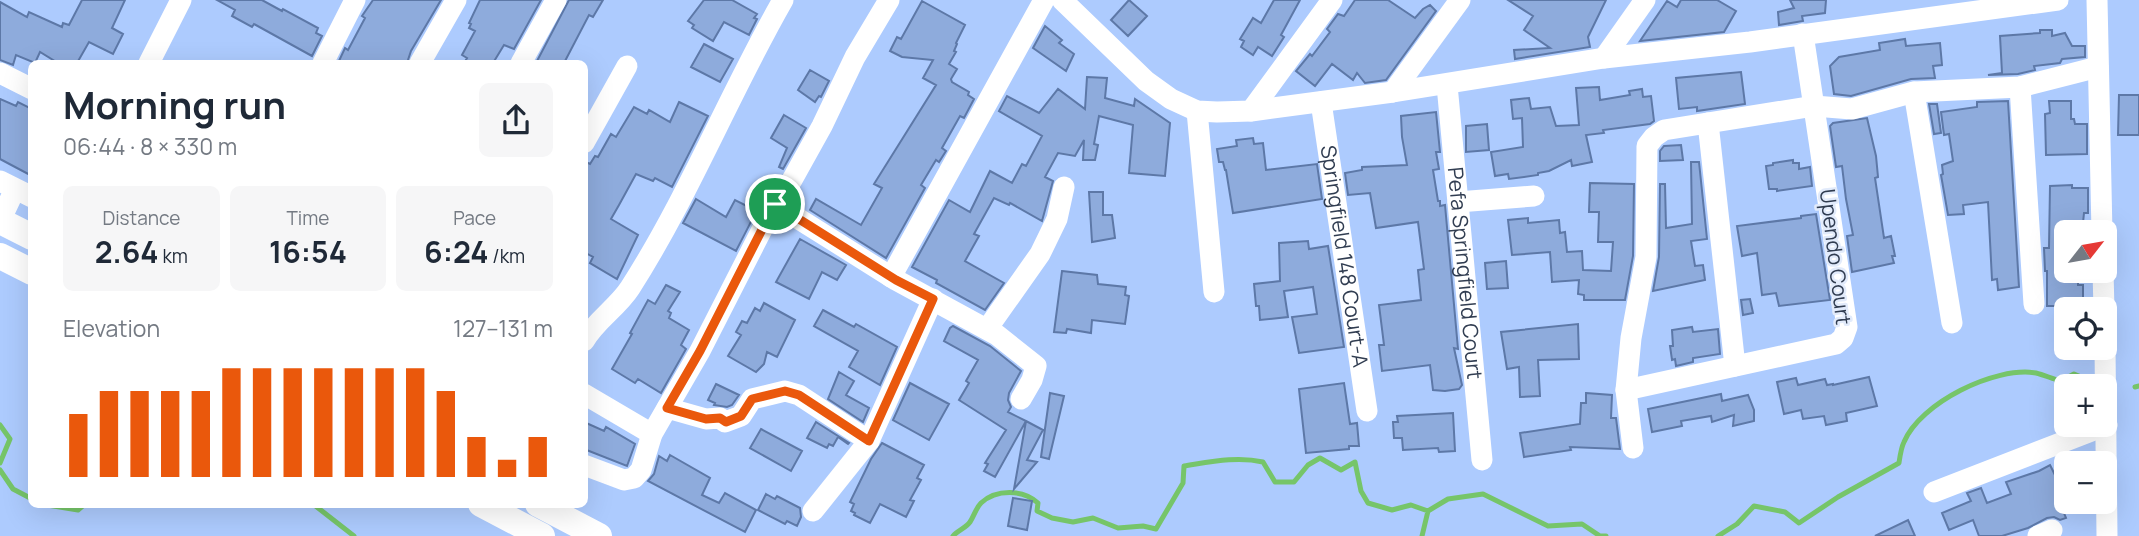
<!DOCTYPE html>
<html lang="en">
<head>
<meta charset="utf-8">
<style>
  :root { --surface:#fff; --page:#f6f6f7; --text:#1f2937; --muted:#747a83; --accent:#ea580c }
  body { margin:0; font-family:Manrope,sans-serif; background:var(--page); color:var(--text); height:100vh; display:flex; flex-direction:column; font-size:26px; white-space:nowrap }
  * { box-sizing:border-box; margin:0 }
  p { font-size:23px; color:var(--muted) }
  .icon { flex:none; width:38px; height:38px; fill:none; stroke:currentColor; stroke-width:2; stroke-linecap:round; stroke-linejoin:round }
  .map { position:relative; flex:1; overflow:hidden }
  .drawer { position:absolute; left:28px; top:60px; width:560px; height:448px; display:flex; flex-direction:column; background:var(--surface); border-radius:10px; box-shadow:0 7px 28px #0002 }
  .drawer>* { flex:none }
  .needle { width:46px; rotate:59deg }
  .fabs { position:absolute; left:2054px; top:220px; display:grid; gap:14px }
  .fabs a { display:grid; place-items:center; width:63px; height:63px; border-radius:10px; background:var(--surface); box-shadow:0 7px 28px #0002; font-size:35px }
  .pin { position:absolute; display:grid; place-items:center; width:60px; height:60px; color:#fff; margin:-30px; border:4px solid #fff; border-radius:50%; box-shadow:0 2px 7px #0007 }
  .round { display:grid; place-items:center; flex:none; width:74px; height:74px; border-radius:10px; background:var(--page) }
  .overview { display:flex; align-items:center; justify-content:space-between; height:119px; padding:0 35px }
  h1 { font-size:38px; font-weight:700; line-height:52px }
  .stats { display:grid; grid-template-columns:repeat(3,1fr); gap:10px; height:119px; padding:7px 35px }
  .stats div { display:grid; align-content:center; border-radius:10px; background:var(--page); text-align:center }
  .stats b { font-size:30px; font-weight:700 }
  .stats small { font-size:19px; font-weight:400 }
  .stats p { font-size:19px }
  .chart { height:196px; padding:14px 35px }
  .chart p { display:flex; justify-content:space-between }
  .chart svg { width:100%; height:126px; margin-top:7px; stroke:var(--accent); stroke-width:6 }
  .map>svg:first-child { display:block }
</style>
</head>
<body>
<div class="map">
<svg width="2139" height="536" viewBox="0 0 2139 536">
  <rect width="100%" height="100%" fill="#adcbfe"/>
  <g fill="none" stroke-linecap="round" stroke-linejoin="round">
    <path stroke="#76c569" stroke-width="5" d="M2135,387L2139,386
      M0,425L10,439L0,463
      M0,470L13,489L32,499
      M41,504L78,510L85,504
      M313,504L354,536
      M953,536C958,530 966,528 970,522C974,516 976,508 981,503C996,489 1023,489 1038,503L1037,511L1052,518L1073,522L1093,518L1118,528L1143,526L1156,529L1183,483L1184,466C1210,462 1237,456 1263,462L1275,482H1294L1308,465L1320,458L1341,470L1355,462L1361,491L1368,503L1392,510L1411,505L1428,511
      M1422,536L1428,511L1448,499L1483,494L1548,526L1582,524L1600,536H1606
      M1718,536L1737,524L1754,506L1785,512L1799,523L1838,497L1899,463C1900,456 1901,448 1904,442C1920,403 1995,366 2036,373C2044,375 2053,379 2061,381L2074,374L2095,383"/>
  </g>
  <path fill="#8eabdc" stroke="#5d78a7" stroke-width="2" d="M82,0H125L112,28L123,34L113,54L89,42L77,63H58L40,52L35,63L16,55L13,65L0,60V2L27,17L29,12L62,27L63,23L69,25Z
    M217,0H262L282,11L283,9L318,28L316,33L322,36L312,56L254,24L252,27L232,16L235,10Z
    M373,0H441L411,51L407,63H338L345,48L348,50L365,18L362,16Z
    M480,0H541L514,49L504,45L493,63H464L467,58L462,55L475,31L469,28L471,24L469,23Z
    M569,0H603L593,17L589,15L564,63H542L537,61Z
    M704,0H732L757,14L754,18L757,19L749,35L724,22L713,41L692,28L694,25L688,21Z
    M1129,0L1147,16L1128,36L1111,20Z
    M1274,0H1300L1281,35L1284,37L1272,56L1258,47L1253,55L1241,47L1244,41L1240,39L1253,18L1261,23Z
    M1355,0H1388L1415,18L1423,9L1430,5L1436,11L1386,80L1365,83L1357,73L1353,80L1332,64L1315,86L1296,71L1310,54L1312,56L1330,32L1327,29L1338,14L1344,16Z
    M1508,0H1606L1588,37L1590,47L1515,59L1514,50L1550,48L1524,30L1533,16Z
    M1681,0H1717L1736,11L1724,32L1640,41L1667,1L1677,7Z
    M1790,0H1826L1825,13L1802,16L1803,21L1779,25L1778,12L1794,8Z
    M922,1L965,25L956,43L957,44L954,51L956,52L949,64L957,69L951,79L952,82L969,92L968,95L974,99L964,118L960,116L942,148L946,151L939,162L936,160L921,185L925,188L886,258L810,210L816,199L861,225L882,188L874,184L936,85L923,78L933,60L902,57L890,51L897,37L901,39Z
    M1045,26L1062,40L1059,43L1074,54L1066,71L1033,48Z
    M2040,30H2052V36L2065,33L2072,46H2085V57L2062,59L2060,63L2034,66L2035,70L2018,74L1988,75L2002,73L2000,36L2040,33Z
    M1905,39L1906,46L1940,43L1942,65L1933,66L1935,78L1911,79L1851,96L1834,94L1830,66L1839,57L1880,50L1879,43Z
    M704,44L733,59L720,82L691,67Z
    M810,70L829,81L821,97L819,96L815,102L798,90Z
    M1741,72L1745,104L1697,111V107L1679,109L1676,78Z
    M1087,77L1107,78L1105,98L1134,106L1135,99L1170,123L1165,176L1129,173L1133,125L1099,116L1094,144L1098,145L1095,160H1083L1084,140L1075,156L1058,153L1045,177L1053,181L1042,221L1010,203L1009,205L994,198L974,234L979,236L965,261L1004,283L985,310L936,283L937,280L912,267L949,200L970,212L990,171L1012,183L1022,164L1026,166L1042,136L999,111L1007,96L1039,113L1058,89L1085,109Z
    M1599,87L1600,100L1630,95L1629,91L1642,89L1643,97L1651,96L1654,121L1650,124L1603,130L1604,133L1586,135L1592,162L1572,166L1571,160L1549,171L1538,173V175L1509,179L1508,174L1495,176L1491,152L1523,147L1522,118L1513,119L1511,100L1529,98L1531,109L1550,107L1556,126L1579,125L1576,88Z
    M2119,95H2139V135H2118Z
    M0,99L16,106L18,102L32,109V176L0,159Z
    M2008,101L2019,287L1998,290L1997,279L1992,280L1988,202L1963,205L1964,214L1948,215L1941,175L1943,174L1942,165L1953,161L1949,134L1944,135L1941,112L1977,107V102Z
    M2049,101H2071V119H2074L2075,124H2087V154L2046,155L2045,114L2050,113Z
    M679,102L708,116L672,187L655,178L653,181L636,174L619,205L611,219L638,235L617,279L590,263L593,257L584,252V161L590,164L595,156L598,157L611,134L616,137L634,107L647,114L649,110L670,122Z
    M1929,104H1937L1941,133L1934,134Z
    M1436,112L1440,152H1436L1439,169L1433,170L1438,201H1440V206L1445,205L1458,349L1454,348L1462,385L1459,389L1445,391L1433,390L1430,365L1382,371L1379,345H1384L1379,305L1421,300L1418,270L1424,269L1418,222L1376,228L1370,193L1348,195L1345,173L1362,170V167L1407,165L1402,137L1401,116Z
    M784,115L806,128L783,169L779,167L787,148L771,138Z
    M1867,118L1876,156L1878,177L1875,178L1884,238L1891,236L1895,256H1892L1894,263L1852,272L1847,236L1853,235L1846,199L1842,166L1836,167L1830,126L1833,123Z
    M1487,124L1489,150L1466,152V126Z
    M1253,138L1254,144L1263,143L1266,170L1317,164L1322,199L1233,213L1226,170H1225L1223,162H1219L1217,149L1237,146L1236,140Z
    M1681,145L1683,160L1660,161V151L1664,146Z
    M1793,160V163H1799V169L1810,167L1812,186L1777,191V189H1769L1766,166L1773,165V163Z
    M1691,162H1699L1707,239L1691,241L1695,266L1703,265L1705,280L1653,291L1659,257L1660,184H1665L1666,228L1692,224Z
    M1590,183L1634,184L1633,256L1625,300H1584V295L1578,294L1579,280L1552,282L1550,252L1512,255L1508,220L1528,218V223L1559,220L1560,233L1565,232L1567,252L1582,251L1583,270L1611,271L1613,242H1598L1599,212H1589Z
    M2072,185V188H2088V213H2084L2082,233H2067V276H2078V285H2083V303H2066V306H2047V271H2045L2044,248H2049L2050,186Z
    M1089,192H1103V215H1112L1115,238L1092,242Z
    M696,199L726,217L735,200L751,208L750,211L755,214L736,251L683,223Z
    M1816,214L1830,300L1779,306L1776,293L1762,295L1757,253L1742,256L1737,226L1801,218V216Z
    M800,239L846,265L837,280L822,272L809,299L776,282Z
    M1308,241L1309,249L1328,246L1344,347L1299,353L1292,317L1317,314L1313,287L1284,291L1288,317L1260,320L1259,306H1256L1254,284L1280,281L1279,243Z
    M1506,261L1508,288L1487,289L1485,263Z
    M1062,271L1097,275L1098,284L1126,287L1125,295L1129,296L1125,324L1092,320L1091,333L1067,329L1066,333L1054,332Z
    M666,285L680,292L668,311L671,313L669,318L689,330L681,345L686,349L661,393L638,379L635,383L612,369L632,334L630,333L648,300L655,304Z
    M1750,299L1753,313L1743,315L1741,300Z
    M764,303L795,320L777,357L767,352L764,364L756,372L728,356L741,335L736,332L742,321L747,323L755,308L760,311Z
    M823,310L854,327L856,324L897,347L880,385L849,367L858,351L814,326Z
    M1578,324L1579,359L1538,360L1540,396L1520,397L1519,367L1507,369L1501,332Z
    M953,326L990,346L1021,371L1009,393L1008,400L1011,407L1008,412L1026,421L995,477L984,471L988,464L985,463L1006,430L959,400L969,383L966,381L978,360L944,341L950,328Z
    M1692,327L1693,332L1718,329L1720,354L1693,358V362L1676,366L1675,359L1672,360L1670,346H1673L1672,330Z
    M839,372L854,381L846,395L869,408L863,422L828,399Z
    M1869,377L1877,406L1846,413L1847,421L1826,425L1824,416L1803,419L1801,410L1784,414L1777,382L1796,378L1798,385L1825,379L1827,385L1833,384V385Z
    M910,383L949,404L929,440L893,420Z
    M1344,383L1350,424L1357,423L1359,446H1349V449L1306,453L1299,389Z
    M716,384L739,395L732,405L727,407L714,405L715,403L708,400Z
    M1050,393L1064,396L1049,459L1041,457Z
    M1586,393L1612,395L1611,418H1616L1620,449L1570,447L1571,450L1524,457L1520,433L1580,424L1581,403H1586Z
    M1721,394L1722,401L1748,395L1754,410V421L1733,426L1734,415L1712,422L1711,416L1681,421L1682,426L1652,432L1648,409Z
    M1453,413L1455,451L1439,452L1438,448L1403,450L1402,438H1394L1393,422H1398L1397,416Z
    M1026,421L1043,430L1027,460L1037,462L1014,489Z
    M584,422L604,431L606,427L635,444L627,466L584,449Z
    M816,422L849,443L848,444L838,437L833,446L829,444L827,448L807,438Z
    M761,429L802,451L791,471L750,448Z
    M882,443L924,465L917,478L921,480L910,500L914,501L906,517L880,504L870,523L854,515L855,513L851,511L854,504L850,502L871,459Z
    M670,455L710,478L702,495L719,503L725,493L756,510L745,532L648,481L654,474L659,456L667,461Z
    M2050,465L2057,479L2061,478L2067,492V512L2064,513L2066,518L2060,520L2054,517L2047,518L2028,528L2002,536H1979L1973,520L1949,530L1942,513L1971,501L1967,493L1981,488L1987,503L2011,494L2006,482L2039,471Z
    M766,494L775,499L777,496L800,508L801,517L797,526L787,521L785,524L758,510Z
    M1013,498L1032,501L1027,530L1008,526Z
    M1908,520L1915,536H1875Z"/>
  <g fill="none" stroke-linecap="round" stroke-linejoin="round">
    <g stroke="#fff" stroke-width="21">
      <path d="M1062,0L1146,81L1171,99L1197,111L1217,112L1251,111L1393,92L1604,58L1750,42L2058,0"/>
      <path d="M2097,0L2102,233"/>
      <path d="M1604,58L1645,0"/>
      <path d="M149,63L181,0"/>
      <path d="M323,63L355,0"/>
      <path d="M420,63L456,0"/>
      <path d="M521,63L556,0"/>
      <path d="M0,73L32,89"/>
      <path id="s1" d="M1447,85L1482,460"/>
      <path d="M2020,87L2034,304"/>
      <path d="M1393,92L1460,0"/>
      <path d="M1914,92L1952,323"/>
      <path id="s2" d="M1321,102L1367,411"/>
      <path d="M1197,111L1214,292"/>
      <path d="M1251,111L1332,0"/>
      <path d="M1708,123L1735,366"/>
      <path d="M584,143L627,66"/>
      <path d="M0,181L32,197"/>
      <path d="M1458,202L1534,196"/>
      <path d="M775,204L896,280L997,335L1036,366L1032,380L1021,399"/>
      <path d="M0,221L15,189"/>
      <path d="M2103,271L2104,310"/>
      <path d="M891,277L1044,0"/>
      <path d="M987,329L1040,254L1057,219L1064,187"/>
      <path d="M584,341C596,320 617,308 630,288C689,196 729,94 783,0"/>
      <path d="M2105,348L2107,536"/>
      <path d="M1626,390L1836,344L1843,338L1847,327L1803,34"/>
      <path d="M584,394L652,434"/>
      <path d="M667,408L706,419L720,418L725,422L741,416L752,399L785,391L799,395L869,441"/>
      <path d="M1633,448L1626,390L1631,338L1646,257L1647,146L1654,137L1664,130L1814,106L1852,109L1914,92L2020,87L2098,67"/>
      <path d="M584,465L624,480L634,478L641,470L652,434L700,351L775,204L792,180L822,126L855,57L889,0"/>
      <path d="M1934,492L2107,425"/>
      <path d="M813,511L869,441L933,299"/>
      <path d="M2038,536L2052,530"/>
    </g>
    <path stroke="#fff" stroke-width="26" d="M0,221L32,237
      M0,256L32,272
      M481,504L542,536
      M538,504L599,536"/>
  </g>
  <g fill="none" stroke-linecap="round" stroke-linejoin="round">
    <defs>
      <path id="route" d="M775,204L896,280L933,299L869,441L799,395L785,391L752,399L741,416L726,422L720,418L706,419L667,408L700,351Z"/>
    </defs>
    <use href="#route" stroke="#fff" stroke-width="14"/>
    <use href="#route" stroke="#ea580c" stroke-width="9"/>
  </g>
  <g text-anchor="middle" stroke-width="5" stroke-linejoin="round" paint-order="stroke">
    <g font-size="21" fill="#313d51" stroke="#e2ebfb">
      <text dy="7" stroke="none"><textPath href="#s2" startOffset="156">Springfield 148 Court-A</textPath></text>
      <text transform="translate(1835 257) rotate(83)" y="7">Upendo Court</text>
      <text dy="7" stroke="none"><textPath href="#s1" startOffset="189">Pefa Springfield Court</textPath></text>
    </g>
  </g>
</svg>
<div class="fabs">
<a><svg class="needle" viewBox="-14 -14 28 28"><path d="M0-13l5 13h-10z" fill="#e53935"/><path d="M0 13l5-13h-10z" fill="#747a83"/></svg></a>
<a><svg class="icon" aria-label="locate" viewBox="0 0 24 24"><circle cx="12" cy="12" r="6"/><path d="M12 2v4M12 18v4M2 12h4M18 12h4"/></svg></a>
<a>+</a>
<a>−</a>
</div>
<div class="pin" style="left:775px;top:204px;background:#1e9e55"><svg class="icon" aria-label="arrive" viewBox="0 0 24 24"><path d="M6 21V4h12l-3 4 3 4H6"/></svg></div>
<section class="drawer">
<div class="overview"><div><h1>Morning run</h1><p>06:44 · 8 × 330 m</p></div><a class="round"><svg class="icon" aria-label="share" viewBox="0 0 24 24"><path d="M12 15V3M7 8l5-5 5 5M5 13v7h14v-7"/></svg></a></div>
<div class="stats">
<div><p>Distance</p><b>2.64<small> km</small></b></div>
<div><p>Time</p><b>16:54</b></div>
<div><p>Pace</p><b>6:24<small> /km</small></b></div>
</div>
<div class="chart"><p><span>Elevation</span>127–131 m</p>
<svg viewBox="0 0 160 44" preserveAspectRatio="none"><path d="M5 44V22M15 44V14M25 44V14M35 44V14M45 44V14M55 44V6M65 44V6M75 44V6M85 44V6M95 44V6M105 44V6M115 44V6M125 44V14M135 44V30M145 44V38M155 44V30"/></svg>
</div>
</section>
</div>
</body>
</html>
